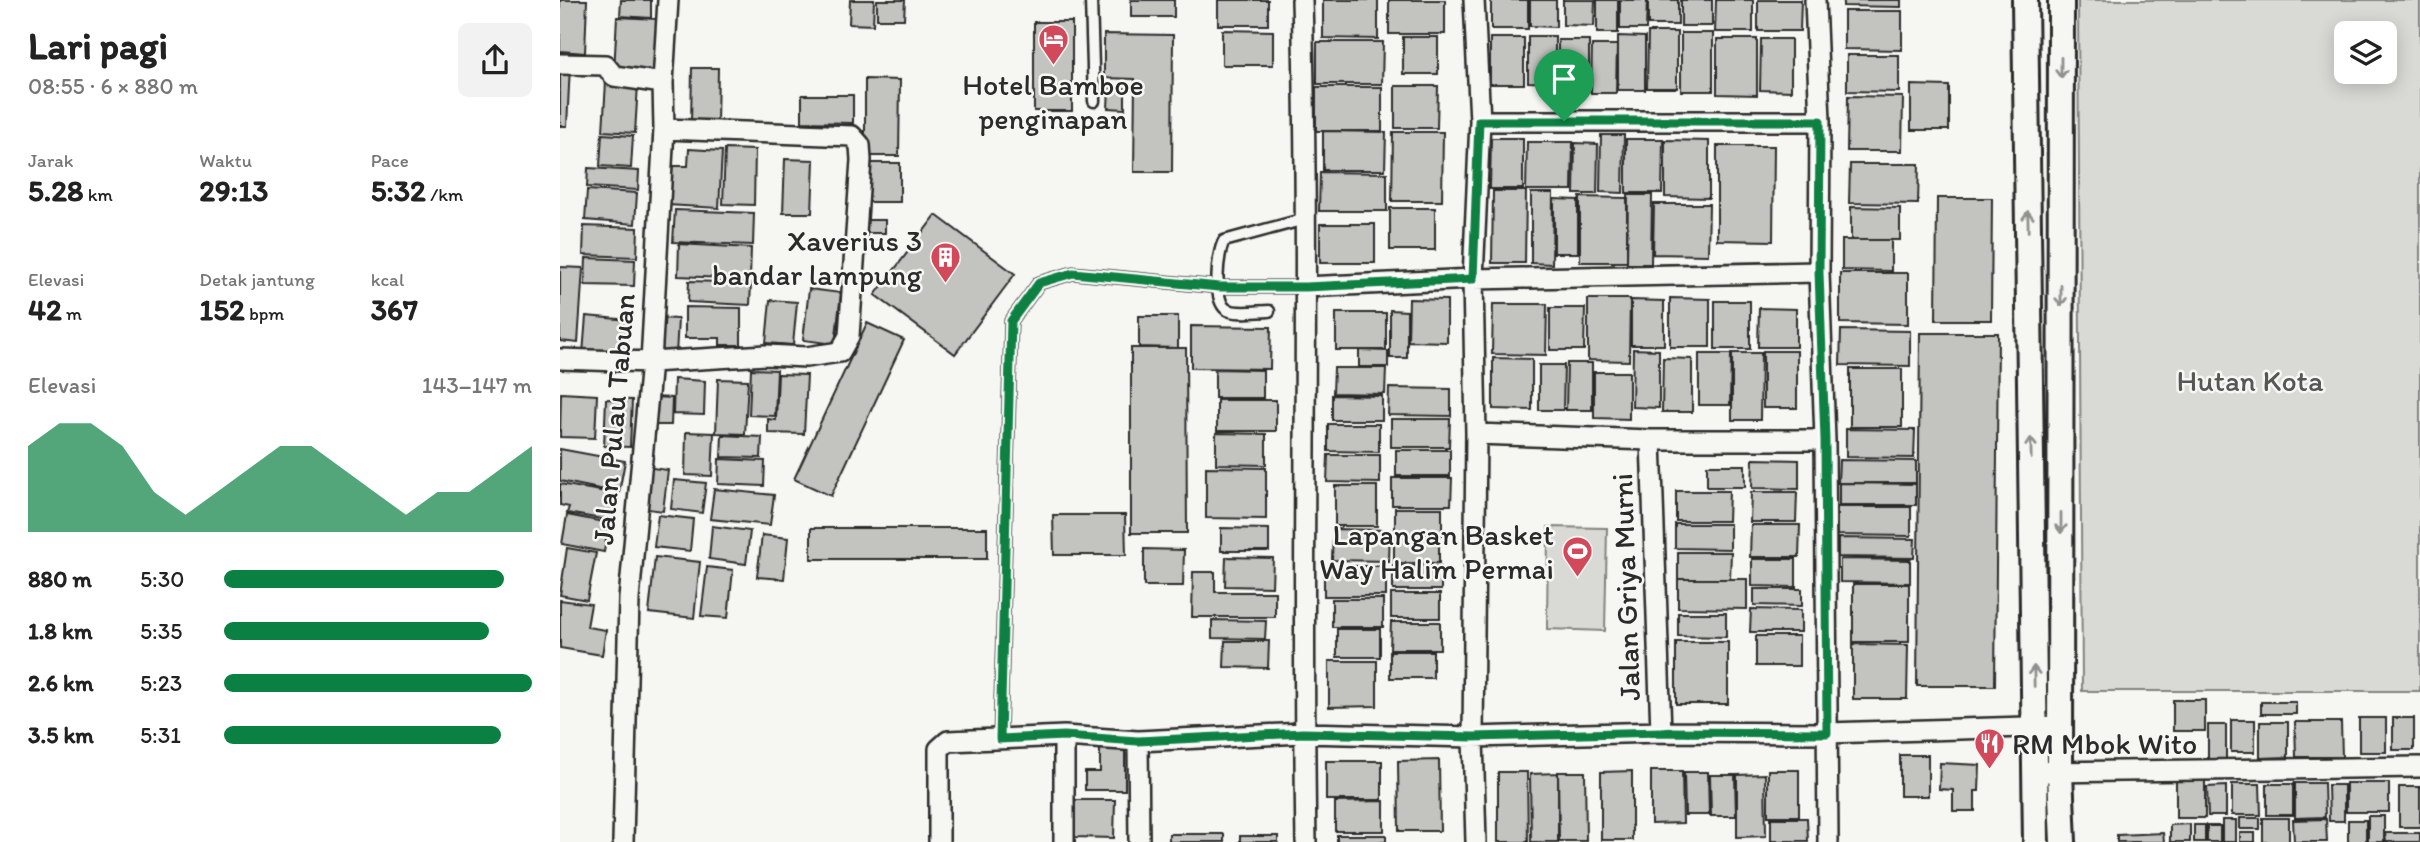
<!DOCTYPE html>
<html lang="id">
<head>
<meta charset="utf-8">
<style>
  :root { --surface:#fff; --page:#f2f2f2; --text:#222; --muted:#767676; --accent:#0b8043 }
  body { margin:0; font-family:Itim,sans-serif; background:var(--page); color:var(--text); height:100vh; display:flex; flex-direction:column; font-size:26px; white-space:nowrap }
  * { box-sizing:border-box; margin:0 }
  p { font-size:23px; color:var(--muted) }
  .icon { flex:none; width:38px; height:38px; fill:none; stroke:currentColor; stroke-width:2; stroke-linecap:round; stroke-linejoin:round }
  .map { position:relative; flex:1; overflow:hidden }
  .details { display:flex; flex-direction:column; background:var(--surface); width:560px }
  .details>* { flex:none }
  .fabs { position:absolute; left:1774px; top:21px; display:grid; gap:14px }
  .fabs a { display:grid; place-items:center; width:63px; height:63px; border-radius:10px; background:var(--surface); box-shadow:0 4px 18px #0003; font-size:35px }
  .pin { position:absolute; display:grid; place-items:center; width:60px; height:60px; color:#fff; margin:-72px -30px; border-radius:50% 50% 50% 0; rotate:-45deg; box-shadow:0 0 7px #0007 }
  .pin .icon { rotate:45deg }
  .round { display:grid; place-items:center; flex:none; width:74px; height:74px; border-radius:10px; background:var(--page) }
  .headline { display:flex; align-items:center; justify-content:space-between; height:119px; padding:0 28px }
  h1 { font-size:38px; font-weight:800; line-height:52px }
  .stats { display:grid; grid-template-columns:repeat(3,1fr); gap:10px; height:119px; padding:7px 28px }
  .stats div { display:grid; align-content:center }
  .stats b { font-size:30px; font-weight:800 }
  .stats small { font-size:19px; font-weight:400 }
  .stats p { font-size:19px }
  .chart { height:196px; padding:14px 28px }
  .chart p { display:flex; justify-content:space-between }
  .chart svg { width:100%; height:126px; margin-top:7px; fill:var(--accent); opacity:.7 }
  ul { padding:0 28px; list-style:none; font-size:23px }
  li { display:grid; grid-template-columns:112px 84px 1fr; align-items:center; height:52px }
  li i { height:18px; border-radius:9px; background:var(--accent) }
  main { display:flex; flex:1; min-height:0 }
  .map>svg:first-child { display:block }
</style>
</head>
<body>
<main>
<section class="details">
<div class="headline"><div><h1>Lari pagi</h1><p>08:55 · 6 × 880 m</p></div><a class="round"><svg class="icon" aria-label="share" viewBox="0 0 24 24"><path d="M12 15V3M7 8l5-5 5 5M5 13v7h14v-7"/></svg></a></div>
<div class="stats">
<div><p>Jarak</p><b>5.28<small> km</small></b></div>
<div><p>Waktu</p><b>29:13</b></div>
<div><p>Pace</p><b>5:32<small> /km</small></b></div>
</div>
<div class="stats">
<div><p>Elevasi</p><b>42<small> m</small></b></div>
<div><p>Detak jantung</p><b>152<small> bpm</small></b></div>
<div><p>kcal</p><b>367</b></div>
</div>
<div class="chart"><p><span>Elevasi</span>143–147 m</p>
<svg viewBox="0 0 160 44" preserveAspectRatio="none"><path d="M0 44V14L10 6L20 6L30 14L40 30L50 38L60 30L70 22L80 14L90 14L100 22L110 30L120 38L130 30L140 30L150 22L160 14V44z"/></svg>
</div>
<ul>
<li><b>880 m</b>5:30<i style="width:91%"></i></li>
<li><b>1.8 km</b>5:35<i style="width:86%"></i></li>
<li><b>2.6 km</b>5:23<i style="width:100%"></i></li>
<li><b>3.5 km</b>5:31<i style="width:90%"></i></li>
</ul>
</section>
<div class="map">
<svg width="1860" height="842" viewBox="0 0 1860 842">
  <rect width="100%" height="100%" fill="#f6f6f2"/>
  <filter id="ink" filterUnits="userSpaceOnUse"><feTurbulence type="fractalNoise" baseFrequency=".0143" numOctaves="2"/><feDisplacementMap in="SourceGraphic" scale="14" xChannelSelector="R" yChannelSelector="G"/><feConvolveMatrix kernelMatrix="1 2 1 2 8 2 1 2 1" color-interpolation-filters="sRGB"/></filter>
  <g filter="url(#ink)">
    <path fill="#d9d9d5" stroke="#828280" stroke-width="2" fill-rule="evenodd" d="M1518,0H1860V691H1522ZM1825,33V72H1787V33Z
      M988,527L1047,528L1045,631L987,629Z"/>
    <path fill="#c3c3c0" stroke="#2b2b2b" stroke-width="2" d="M0,0H27L25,53L0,51Z
      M61,0H91V18L60,16Z
      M290,0H314L313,25L289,24Z
      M317,0H345L344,19H317Z
      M571,0H614V17H571Z
      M658,0H708V25H658Z
      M763,0H818V39L763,38Z
      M829,0H885V34H829Z
      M931,0H968V29H931Z
      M970,0H996V27L970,26Z
      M1003,0H1035L1034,26L1003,25Z
      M1037,0H1058V33H1037Z
      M1060,0H1087L1086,29H1060Z
      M1088,0H1118V25H1088Z
      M1121,0H1152V26H1121Z
      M1156,0H1193V32H1155Z
      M1198,0H1241L1240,31H1198Z
      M1283,0H1341V7L1283,6Z
      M1284,11H1342V50L1284,49Z
      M57,17L98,19L95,75L54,72Z
      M474,22H512V111H474Z
      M662,30L713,31V65H662Z
      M1088,32H1117V88H1087Z
      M1121,33H1153V91H1121Z
      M544,34L613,35L612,172H574L575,79L544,78Z
      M968,36H995V83L968,82Z
      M1058,36L1085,37V90H1058Z
      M843,37H878V74H843Z
      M930,38H964V84H930Z
      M1157,39H1197V95L1157,94Z
      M1201,39H1231V91L1200,90Z
      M998,40H1029V91H998Z
      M757,42H823L822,84H757Z
      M1032,45H1057L1056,93H1031Z
      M1287,55H1339V92L1287,91Z
      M0,66H10L7,126H0Z
      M132,68H158L157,125H131Z
      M305,79L340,80L339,156H305Z
      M46,82L78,84L75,133L43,131Z
      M1351,85L1389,86V130H1351Z
      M835,86H878L877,128H835Z
      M756,87H822V131H756Z
      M549,88H565V109L548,108Z
      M242,95H293V123L242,122Z
      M1288,96L1343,97L1342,151H1287Z
      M763,131L826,132L825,170H763Z
      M833,132H883L882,201H832Z
      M42,134L73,136L71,168L40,166Z
      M1041,135H1064L1063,193L1040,192Z
      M931,138H963V189H930Z
      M1066,139H1103L1102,193H1066Z
      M1105,140L1149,141V198L1105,197Z
      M967,142H1013L1012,190H966Z
      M1015,143L1038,144L1037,194H1014Z
      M1157,146H1214L1213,241L1157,240Z
      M129,149L162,151L159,208L107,205L109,166H128Z
      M165,149L195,150L194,205L163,204Z
      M225,159L254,160L252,213H223Z
      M310,163H340V202H309Z
      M1290,164H1359L1358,204L1289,203Z
      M28,168L79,171L78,190L27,187Z
      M760,172L827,173V211H759Z
      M27,190L77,193L75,224L25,220Z
      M933,191H966L965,263H932Z
      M971,193H993L992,264L971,263Z
      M1068,195H1092L1091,264H1067Z
      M1020,197L1067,198V262H1020Z
      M1377,198H1432L1431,320H1376Z
      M994,199L1018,200V253H994Z
      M1094,204H1149L1148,255L1093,254Z
      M1291,207L1340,208V240H1291Z
      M830,208H875V250H830Z
      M115,210L194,213L193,245L113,242Z
      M376,215L455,274L395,354L315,295Z
      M303,220H325V233H303Z
      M760,224H815V263H760Z
      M24,226L78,228L77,257L23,255Z
      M1282,240H1331V271L1282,270Z
      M119,244L191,248L190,279L118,276Z
      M26,258L75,260L74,286L25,285Z
      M0,267L23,268L18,343L0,341Z
      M1280,273H1348V324L1280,323Z
      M129,281L191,283L190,305L128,302Z
      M249,289L281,293L275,344L243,340Z
      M1110,298L1150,299V347H1110Z
      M849,299L887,300V342L848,341Z
      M1028,299H1070L1069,361L1028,360Z
      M210,300L237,302L233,345L206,343Z
      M1071,300L1104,301V345H1071Z
      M1155,301H1190V349H1155Z
      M933,304H987L986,355L932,354Z
      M125,307L181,308V345H160V338H125Z
      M990,308H1025L1024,350H990Z
      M1199,308L1236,309V347H1198Z
      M830,310L847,311V358H830Z
      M776,313H826V350H776Z
      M26,316L69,320L66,357L23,354Z
      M579,316H618V348L579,347Z
      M96,318L118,319L116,355L94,354Z
      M307,323L344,340L271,496L234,479Z
      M631,326L711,327L710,369L631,368Z
      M1281,330L1350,331V366L1280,365Z
      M1360,333H1438L1435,686H1357Z
      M571,348H626L627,533H571Z
      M1073,349L1099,350V408L1072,407Z
      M799,350L828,351V367H799Z
      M1203,351H1237V408H1203Z
      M1172,353H1201L1200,420H1172Z
      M1139,354H1171L1170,405H1139Z
      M933,358L972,359V410L933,409Z
      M1103,358L1132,359V412H1102Z
      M1007,363H1032V410H1006Z
      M979,365H1004L1003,410H979Z
      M774,368H826L825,394L773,393Z
      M191,369L217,370L215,416L189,415Z
      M655,369L703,370V398H655Z
      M1290,369H1342V427H1290Z
      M1034,372H1069V419L1034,418Z
      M218,374L247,375L244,434L208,433V419L216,420Z
      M114,379L145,381L144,415L113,414Z
      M158,379L188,380L185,434L156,433Z
      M829,388L891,389V416L828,415Z
      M1,393L37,395L35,438L0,437Z
      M772,395L822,396V420H772Z
      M93,397L112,398L111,425H92Z
      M46,399L72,400L70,447L44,446Z
      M657,400H716V431H657Z
      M831,419H890L889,447H831Z
      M768,424H819V452L768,451Z
      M1286,429L1355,430L1354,458L1286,457Z
      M126,432L154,433L152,476L125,475Z
      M656,433L706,434V465L656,464Z
      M162,435L202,437L201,458L161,457Z
      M0,449L65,461L59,493L0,481Z
      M836,450H890V476H836Z
      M768,455H820V483L767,482Z
      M159,459L205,461L204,486L158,484Z
      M1193,459L1239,460V489L1192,488Z
      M1279,460L1356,461V483H1278Z
      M1147,465H1185V487H1147Z
      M85,467L108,470L103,511L80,508Z
      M646,467L706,468V519L646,518Z
      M832,478H892L891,505H832Z
      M114,480L146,483L142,513L111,509Z
      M1279,483L1356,484V505H1279Z
      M0,484L58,494L53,521L7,513L9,507L0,505Z
      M775,486H817V526H775Z
      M154,489L214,495L210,525L150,519Z
      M1116,491H1169L1168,521H1116Z
      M1191,492H1237L1236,522H1190Z
      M1277,507H1351V536L1277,535Z
      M835,508H882V535L835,534Z
      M7,515L49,523L44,552L2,544Z
      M98,515L133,519L130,551L94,547Z
      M493,515H565L566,555H494Z
      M1115,524H1170V549L1115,548Z
      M1191,525H1240L1239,557H1190Z
      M152,526L190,531L186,564L149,559Z
      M251,528H427V559H251Z
      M661,528L709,529V551H661Z
      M773,529L830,530L829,561L772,560Z
      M202,535L228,538L224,579L197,577Z
      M834,537L879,538V563H834Z
      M1278,538L1355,539L1354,558L1278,557Z
      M7,548L36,553L27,600L0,595Z
      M584,549L624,550L623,586H584Z
      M1118,552H1171L1170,579H1118Z
      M95,557L140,562L134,618L89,613Z
      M666,557L713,558L712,587L665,586Z
      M1192,559H1236V587L1192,586Z
      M1280,559L1350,560V583L1280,582Z
      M833,565L881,566V590H833Z
      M764,566H826V596H764Z
      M147,567L173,570L168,618L141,616Z
      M633,572H655V592H715V617H632Z
      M1118,579H1187V609L1118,608Z
      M1293,584H1349V642H1293Z
      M1194,589H1242V606L1194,605Z
      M831,594H880V618H831Z
      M772,599H823V627H772Z
      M0,600L31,604L27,627L46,630L42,655L0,648Z
      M1191,609L1241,610V632H1190Z
      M1118,613H1166V637L1118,636Z
      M652,620L706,621L705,639L652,638Z
      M831,622H880V649H830Z
      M777,629H820V657H777Z
      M1196,636H1239V666H1196Z
      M665,641H709L708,668L664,667Z
      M1116,642H1168V704H1116Z
      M1293,644L1348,645L1347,699H1293Z
      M830,651H873V678H830Z
      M769,661H817V706L769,707Z
      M1613,700H1645V731H1613Z
      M1701,702H1736V714H1701Z
      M1799,718H1826V752H1799Z
      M1833,718H1854V750H1833Z
      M1671,720H1695V752H1671Z
      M1700,722H1728V757L1700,758Z
      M1735,722H1781L1782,757H1736Z
      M1648,725H1666V761H1648Z
      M540,745H565V790H525V772H540Z
      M1340,755H1368V796H1340Z
      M879,760L880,831H839L838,761Z
      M766,761H822V800H766Z
      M1380,763L1420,765L1419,791H1415V811H1393V790L1379,789Z
      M1208,770H1239V816H1208Z
      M1072,771V840H1041V772Z
      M1091,771H1122L1123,823L1091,824Z
      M938,772H967L968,842H938Z
      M998,772H1025L1026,841H999Z
      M1124,772H1148L1149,815H1125Z
      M998,773V842H971L970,774Z
      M1205,774L1206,836L1177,837V775Z
      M1150,775H1175L1176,816H1151Z
      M1616,778H1645V818H1616Z
      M1735,783H1764L1765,817L1735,818Z
      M1786,783H1829V812H1786Z
      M1672,784H1700L1701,815H1672Z
      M1707,784H1733V815H1707Z
      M1768,785H1784V821H1769Z
      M1666,786V816H1648L1647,787Z
      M1839,787H1860V827H1839Z
      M515,800H555L554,838L514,837Z
      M824,801V831H775V802Z
      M1808,816H1824V842H1808Z
      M1211,818H1247L1248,841H1211Z
      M1680,818H1700V829H1680Z
      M1703,818H1729V842H1703Z
      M1766,819L1767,842H1734L1733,820Z
      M1662,820H1676V842H1662Z
      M1788,820H1806V842H1788Z
      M1630,824V842H1610V825Z
      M1634,825H1645V842H1634Z
      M1647,826H1660V842H1647Z
      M1603,833L1604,842H1557V835Z
      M1680,833H1695V842H1680Z
      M1825,833H1860V842H1826Z
      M609,834H664V842H609Z
      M777,835H826V842H777Z
      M680,836H718V842H680Z"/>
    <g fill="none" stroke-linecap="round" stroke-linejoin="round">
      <defs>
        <path id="service" d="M531,0L534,101
          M709,311C698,311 675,315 666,309C653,300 657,253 664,241L745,219
          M440,739L451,321L479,283L513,273L659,287H745"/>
        <path id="minor" d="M742,0C750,281 741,561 746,842
          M914,0L920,121L913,279L916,434L913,737L916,842
          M1255,0L1260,121L1259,272L1265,440L1268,842
          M0,64L45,65L54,76L103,83
          M920,121H1260
          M745,287L913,279L1259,272
          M0,359L91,362L206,355L246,357L280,352L289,336L301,160L300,145L292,136L104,129
          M916,434L1091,440H1265
          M1091,440L1101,732
          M504,736V842
          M578,741L579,842
          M1486,772L1860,767
          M63,842L69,599L91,362L104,129L103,83L108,0
          M379,842V749L388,741L504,736L578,741L743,733L913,737L1101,732L1267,733L1501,726"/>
        <path id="tertiary" d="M1465,0L1476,842
          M1501,0L1500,773L1503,842"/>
      </defs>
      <use href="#service" stroke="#2b2b2b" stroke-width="15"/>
      <use href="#minor" stroke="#2b2b2b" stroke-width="24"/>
      <use href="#tertiary" stroke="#2b2b2b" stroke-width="30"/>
      <use href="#service" stroke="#f6f6f2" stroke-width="10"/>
      <use href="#minor" stroke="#f6f6f2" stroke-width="19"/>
      <use href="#tertiary" stroke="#f6f6f2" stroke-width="24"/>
    </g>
    <defs><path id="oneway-shaft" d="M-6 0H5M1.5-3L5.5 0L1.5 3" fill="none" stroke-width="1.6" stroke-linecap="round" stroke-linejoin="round" transform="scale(1.75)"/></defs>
    <g stroke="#90908e">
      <use href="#oneway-shaft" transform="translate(1501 68) rotate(90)"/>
      <use href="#oneway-shaft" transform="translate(1468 221) rotate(-91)"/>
      <use href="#oneway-shaft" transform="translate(1501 296) rotate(90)"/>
      <use href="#oneway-shaft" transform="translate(1471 448) rotate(-91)"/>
      <use href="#oneway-shaft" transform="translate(1501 523) rotate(90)"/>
      <use href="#oneway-shaft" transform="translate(1474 676) rotate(-91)"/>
    </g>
  </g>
  <g fill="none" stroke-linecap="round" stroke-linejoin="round" filter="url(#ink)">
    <defs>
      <path id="route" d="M919,121H1260L1259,272L1265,440L1267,733L1101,732L913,737L743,733L578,741L504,736L440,739L451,321L479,283L513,273L659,287H746L913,279Z"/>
    </defs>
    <use href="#route" stroke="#fff" stroke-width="14"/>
    <use href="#route" stroke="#0b8043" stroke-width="9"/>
  </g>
  <defs>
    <symbol id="hotel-pin" viewBox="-11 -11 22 30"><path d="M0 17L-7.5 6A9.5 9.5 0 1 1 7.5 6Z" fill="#d1495b" stroke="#f6f6f2"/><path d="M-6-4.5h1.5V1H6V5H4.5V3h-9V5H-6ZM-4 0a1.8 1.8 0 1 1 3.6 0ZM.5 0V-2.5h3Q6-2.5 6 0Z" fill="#fff"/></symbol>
    <symbol id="building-pin" viewBox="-11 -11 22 30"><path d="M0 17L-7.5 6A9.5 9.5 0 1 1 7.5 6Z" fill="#d1495b" stroke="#f6f6f2"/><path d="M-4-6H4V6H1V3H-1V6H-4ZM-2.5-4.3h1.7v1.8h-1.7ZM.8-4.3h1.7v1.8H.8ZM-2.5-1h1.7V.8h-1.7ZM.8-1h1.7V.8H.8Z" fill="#fff"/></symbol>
    <symbol id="stadium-pin" viewBox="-11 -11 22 30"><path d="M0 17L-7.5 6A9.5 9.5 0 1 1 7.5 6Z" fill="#d1495b" stroke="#f6f6f2"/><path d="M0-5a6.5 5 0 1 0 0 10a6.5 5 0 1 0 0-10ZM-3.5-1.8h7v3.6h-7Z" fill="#fff"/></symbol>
    <symbol id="restaurant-pin" viewBox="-11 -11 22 30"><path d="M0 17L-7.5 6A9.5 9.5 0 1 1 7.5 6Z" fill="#d1495b" stroke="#f6f6f2"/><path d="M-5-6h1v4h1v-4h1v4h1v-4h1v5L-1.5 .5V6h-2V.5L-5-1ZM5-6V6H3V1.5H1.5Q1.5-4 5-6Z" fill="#fff"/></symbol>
  </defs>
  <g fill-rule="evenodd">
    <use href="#hotel-pin" x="476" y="22" width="35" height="47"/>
    <use href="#building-pin" x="368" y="240" width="35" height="47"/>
    <use href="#stadium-pin" x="1000" y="534" width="35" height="47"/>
    <use href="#restaurant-pin" x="1412" y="726" width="35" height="47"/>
  </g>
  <g text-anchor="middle" stroke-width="5" stroke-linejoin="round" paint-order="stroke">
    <g font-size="30" fill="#2b2b2b" stroke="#f6f6f2" text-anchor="end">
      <text x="493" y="95" text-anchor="middle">Hotel Bamboe<tspan x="493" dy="34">penginapan</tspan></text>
      <text x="362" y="251">Xaverius 3<tspan x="362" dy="34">bandar lampung</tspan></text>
      <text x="994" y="545">Lapangan Basket<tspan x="994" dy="34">Way Halim Permai</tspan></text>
      <text x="1452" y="754" text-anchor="start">RM Mbok Wito</text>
    </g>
    <g font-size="30" fill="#565656" stroke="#f6f6f2">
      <text x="1690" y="391">Hutan Kota</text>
    </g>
    <g font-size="30" fill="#2b2b2b" stroke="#f6f6f2">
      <text transform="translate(54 419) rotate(-85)" y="10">Jalan Pulau Tabuan</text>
      <text transform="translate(1066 587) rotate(-92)" y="10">Jalan Griya Murni</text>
    </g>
  </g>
</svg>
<div class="fabs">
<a><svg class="icon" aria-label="layers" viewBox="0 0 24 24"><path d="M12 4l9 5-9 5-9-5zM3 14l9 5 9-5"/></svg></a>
</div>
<div class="pin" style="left:1004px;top:121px;background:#1e9e55"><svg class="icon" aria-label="arrive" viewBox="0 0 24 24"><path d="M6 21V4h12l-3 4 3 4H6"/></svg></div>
</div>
</main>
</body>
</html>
